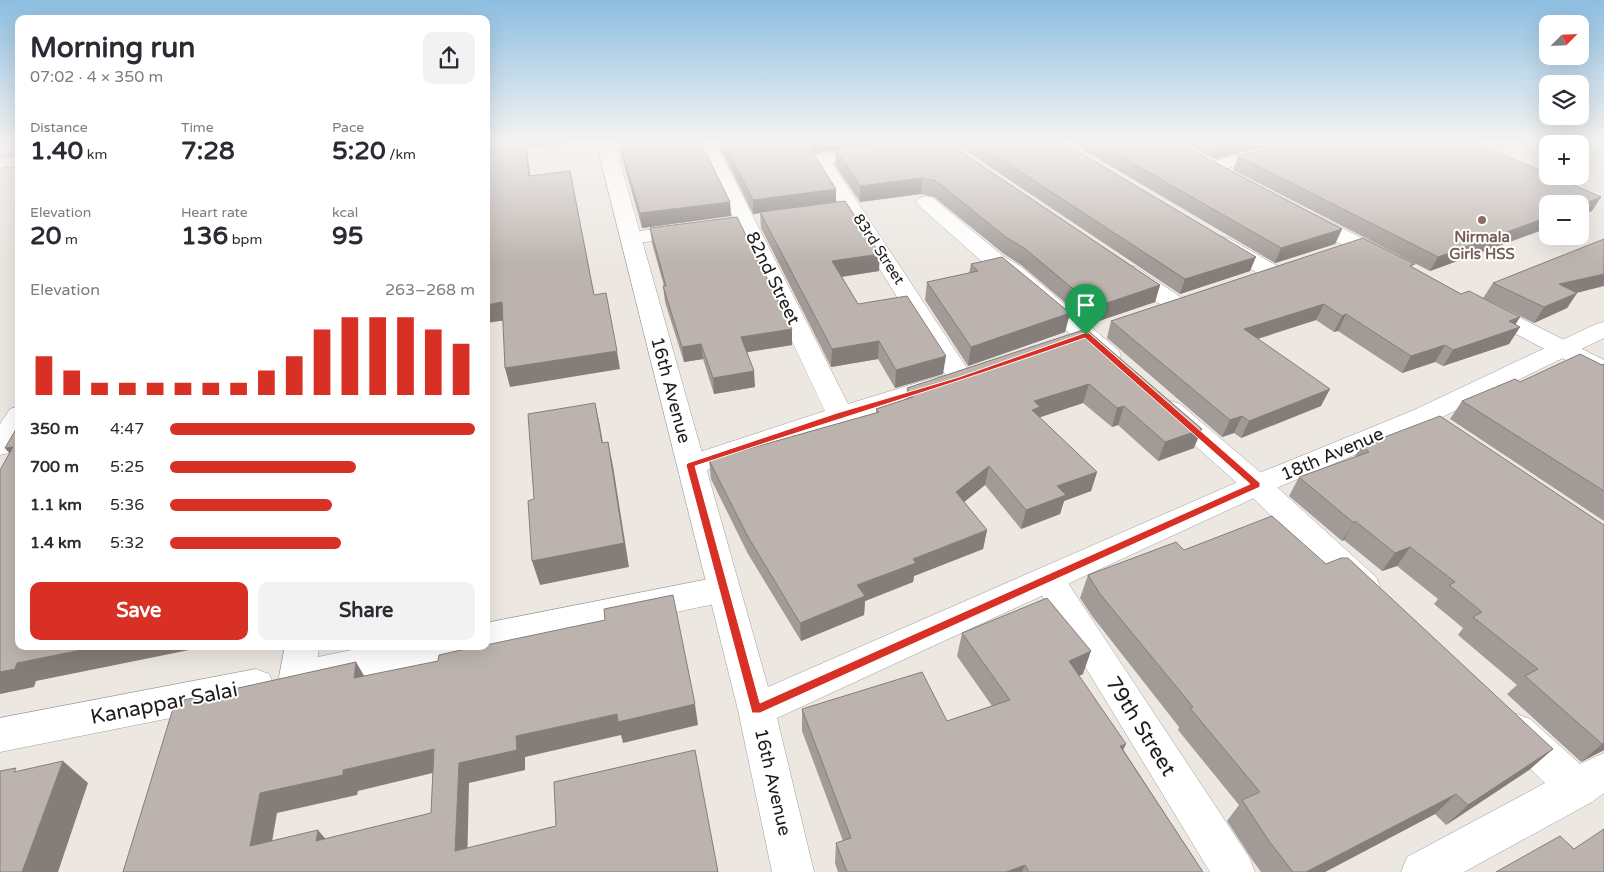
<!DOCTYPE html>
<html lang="en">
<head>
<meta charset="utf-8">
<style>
  :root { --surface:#fff; --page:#f2f2f3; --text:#2b2b33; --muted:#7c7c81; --accent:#d93025 }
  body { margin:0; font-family:"Varela Round",sans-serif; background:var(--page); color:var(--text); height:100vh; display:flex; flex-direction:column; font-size:19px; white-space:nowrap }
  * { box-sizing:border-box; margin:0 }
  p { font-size:16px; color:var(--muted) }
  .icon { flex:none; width:28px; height:28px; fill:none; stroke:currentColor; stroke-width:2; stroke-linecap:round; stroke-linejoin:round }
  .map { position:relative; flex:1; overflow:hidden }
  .details { position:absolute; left:15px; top:15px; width:475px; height:635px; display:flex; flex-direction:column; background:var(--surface); border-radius:10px; box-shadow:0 5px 20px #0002 }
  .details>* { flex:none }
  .needle { width:32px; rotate:66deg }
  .tools { position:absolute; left:1539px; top:15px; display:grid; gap:10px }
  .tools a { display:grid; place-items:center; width:50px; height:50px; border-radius:10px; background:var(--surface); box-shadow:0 5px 20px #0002; font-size:25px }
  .pin { position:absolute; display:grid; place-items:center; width:42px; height:42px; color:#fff; margin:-51px -21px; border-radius:50% 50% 50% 0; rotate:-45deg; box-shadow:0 0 5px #0007 }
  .pin .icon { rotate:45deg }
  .round { display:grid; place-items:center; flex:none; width:52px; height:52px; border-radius:10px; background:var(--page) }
  .head { display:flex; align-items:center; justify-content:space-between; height:85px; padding:0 15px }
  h1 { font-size:28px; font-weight:700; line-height:38px }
  .stats { display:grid; grid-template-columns:repeat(3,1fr); gap:8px; height:85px; padding:5px 15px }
  .stats div { display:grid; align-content:center }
  .stats b { font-size:25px; font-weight:700 }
  .stats small { font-size:14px; font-weight:400 }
  .stats p { font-size:14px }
  .chart { height:140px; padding:10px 15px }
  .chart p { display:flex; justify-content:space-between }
  .chart svg { width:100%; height:90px; margin-top:5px; stroke:var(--accent); stroke-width:6 }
  .primary-button { display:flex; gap:10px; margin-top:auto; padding:10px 15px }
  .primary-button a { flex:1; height:58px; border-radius:10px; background:var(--accent); color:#fff; font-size:20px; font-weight:700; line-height:58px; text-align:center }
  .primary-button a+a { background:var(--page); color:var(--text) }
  ul { padding:0 15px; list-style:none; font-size:16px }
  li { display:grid; grid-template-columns:80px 60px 1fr; align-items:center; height:38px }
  li i { height:12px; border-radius:6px; background:var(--accent) }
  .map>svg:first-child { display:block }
</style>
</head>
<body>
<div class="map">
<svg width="1604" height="872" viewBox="0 0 1604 872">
  <rect width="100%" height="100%" fill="#ece7e1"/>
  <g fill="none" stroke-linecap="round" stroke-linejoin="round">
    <defs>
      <path id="minor" d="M697,141H715L848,404L933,378L942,376L947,377L811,159L814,155L820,154L872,148L878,149L881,153L878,157L832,163L974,379L970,385L961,387L954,385L951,390L849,421L701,472L691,475L681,472L677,465L681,458L825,411Z
        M19,142V152L0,154V144Z
        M1272,147L1278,148L1281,152L1278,156L1213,172L1207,171L1204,167L1207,163Z
        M926,196L933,198L1003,256L1020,266L1118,350L1121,355L1118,360L1109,362L1100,360L1004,276L987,266L919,206L916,202L919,198Z
        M1307,212L1314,214L1394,254L1397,259L1394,264L1386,265L1378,264L1300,222L1297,218L1300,214Z
        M688,225L695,227L698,231L695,235L631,244L624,242L621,238L624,234L631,232Z
        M1223,237L1230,239L1281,268L1284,273L1281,278L1273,280L1265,278L1216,247L1213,243L1216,239Z
        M1128,265L1136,267L1185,300L1188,305L1185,310L1177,312L1169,310L1120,277L1117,272L1120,267Z
        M1483,301L1491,303L1604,360V378L1595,375L1475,313L1471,308L1475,303Z
        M1171,401L1180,404L1267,478L1376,577L1380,586L1376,595L1364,599L1352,595L1247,492L1162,416L1158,410L1162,404Z
        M19,406V438L10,453L0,455V424L10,409Z
        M1049,567L1060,571L1249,857L1255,872H1210L1038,589L1033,580L1038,571Z
        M724,576L736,580L740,589L736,598L724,602L486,652L473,646H486V623Z
        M285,646H319L318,657L371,646H462L457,656L445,661L320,687L311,684L310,688L297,693L284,688L279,677Z
        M256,669L269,674L274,685L269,696L256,701L0,752V718Z
        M1517,714L1530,719L1580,764L1604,753V793L1592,802L1464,872H1401L1407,857L1545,783L1504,743L1498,731L1504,719Z"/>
      <path id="tertiary" d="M596,141H614L768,687L1247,478L1414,410L1596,324L1604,322V338L1432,422L1267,492L777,718L814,872H772L738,710Z
        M19,156V166L0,168V158Z"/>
    </defs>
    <use href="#minor" stroke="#9f9f9f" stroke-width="1"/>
    <use href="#tertiary" stroke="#9f9f9f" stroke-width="1"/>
    <use href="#minor" fill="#fff" fill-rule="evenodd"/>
    <use href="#tertiary" fill="#fff" fill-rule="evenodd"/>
  </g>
  <path fill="#a29a96" d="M619,141H700L730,202L731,216L642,228L620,151Z
    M717,141H945L1160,285L1155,302L1090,324L1021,265L1004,254L934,197L921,194L860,202L835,165L836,150L814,153L836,202L879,271L842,277L858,304L943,374L895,388L878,359L831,367L761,228L760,213L753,214Z
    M951,141H1060L1250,271L1180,294Z
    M1068,141H1174L1342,229L1335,244L1275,263Z
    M1181,141H1473L1592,211L1430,271L1233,170L1238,156L1278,146L1272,145L1214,159Z
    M650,228L792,329V345L747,352L755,387L714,394L703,359L684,362L665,302L663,286H664L652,243Z
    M971,264L1070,313L1065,332L968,366L925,300L927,282L969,273Z
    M1413,268L1461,294L1520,317L1515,325L1520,327L1509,344L1443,366L1435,362L1402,373L1338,331L1334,332L1316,320L1258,339L1321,406L1241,438L1234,433L1222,437L1107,338L1111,321Z
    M1493,283L1577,293L1567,308L1534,323L1483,298Z
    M1086,329L1194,448L1158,461L1118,425L1112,427L1083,403L1039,417L1097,472L1091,491L1064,501L1060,514L1021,529L985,485L964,502L987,530L983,549L914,576L913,582L865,601L864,615L801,641L748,554L711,479L709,460L876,413V409L906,399L907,388Z
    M1604,364V521L1450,419L1462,401L1520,382Z
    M1361,446L1604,525V750L1581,762L1507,694L1517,685L1458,635L1463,628L1434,604L1438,599L1397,566L1382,571L1344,540L1342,541L1289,496L1299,477L1354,458Z
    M1184,550L1326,564L1553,749L1529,770L1446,825L1435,814L1325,872H1261L1253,861L1227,821L1239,805L1178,730L1179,727L1092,616L1080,598L1088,575Z
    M962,633L1083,674L1079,676L1123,749L1203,872H838L835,863L836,843L843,841L802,731V709L947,721L992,706L957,656Z"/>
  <path fill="#847d7a" d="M524,141H564V144L527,148L532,193L529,176Z
    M813,141H911L814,153L809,147Z
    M1238,141H1273L1272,145L1214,159L1219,146Z
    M922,178L921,194L860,202V186Z
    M836,189V203L753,214V200Z
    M1601,197L1592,211L1580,216V205Z
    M730,202L731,216L642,228L640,213Z
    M1548,217V228L1430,271L1438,257Z
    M1342,229L1335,244L1275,263L1281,248Z
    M880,254L879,271L832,278V261Z
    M1256,257L1250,271L1180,294L1185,279Z
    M1604,274V286L1549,300L1559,284Z
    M1160,285L1155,302L1090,324L1095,307Z
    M1577,293L1567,308L1534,323L1544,307Z
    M502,302L507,320L486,323V305Z
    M1324,304L1316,320L1237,345L1244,329Z
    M1070,313L1065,332L968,366L971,347Z
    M1346,314L1338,331L1334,332L1342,316Z
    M1520,317L1512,330L1520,327L1509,344L1443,366L1453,350Z
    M792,329V345L742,353L741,337Z
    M879,341L878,359L831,367L832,349Z
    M701,344L703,359L684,362L682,347Z
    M1445,345L1435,362L1402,373L1411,356Z
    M617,351L620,369L510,387L505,368Z
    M946,356L943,374L895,388L896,370Z
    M486,368L488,439H486Z
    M754,371L755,387L714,394L713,378Z
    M1089,384L1083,403L1038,418L1027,428L1034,401Z
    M1330,389L1321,406L1241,438L1249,421Z
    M595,403L600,426L607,467L602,443Z
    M1124,406L1118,425L1112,427L1117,408Z
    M1242,416L1234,433L1222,437L1230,420Z
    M1202,429L1194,448L1158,461L1165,442Z
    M608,442L613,466L629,567L540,585L532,561Z
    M13,447L19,465L5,448Z
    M989,466L985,485L953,511L956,492Z
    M1097,472L1091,491L1064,501L1060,514L1021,529L1026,510L1057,486Z
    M1355,521L1344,540L1342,541L1354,523Z
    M987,530L983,549L914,576L913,582L865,601L864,615L801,641L800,623L857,585L913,559Z
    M1410,547L1397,566L1382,571L1395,553Z
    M101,646H209L36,681L34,687L0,694V672L17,663Z
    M1091,651L1083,674L1061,684L1069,661Z
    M356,662L369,684L354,678Z
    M695,704L698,725L623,743L621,735L525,757V770L469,783L467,870L455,851L459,763L516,736L617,714Z
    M1604,743V750L1581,762L1602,744Z
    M1126,744L1115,766L1120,746Z
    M434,749L445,770L358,791L357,795L277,813L268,865L250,846L260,793L343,770Z
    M1553,749L1529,770L1446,825L1468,805Z
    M63,761L88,783L58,872H22Z
    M1456,794L1435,814L1325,872H1306Z
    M318,830L334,849L316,841Z
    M1025,865L1022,872H1006Z"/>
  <path fill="#bcb3ae" stroke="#847d7a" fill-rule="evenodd" d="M486,141H524L529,176L570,171L594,295L606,293L617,351L505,368L502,302L486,305Z
    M619,141H700L730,202L640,213Z
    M723,141H813L809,147L836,189L753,200Z
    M910,141H945L1160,285L1095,307L1024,248L1007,238L936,181L922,178L860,186L836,149Z
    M973,141H1060L1256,257L1185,279Z
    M1094,141H1174L1342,229L1281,248Z
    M1210,141H1238L1219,146Z
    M1286,141H1473L1548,174V176H1553L1601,197L1580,205V204H1548V217L1438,257L1238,156L1284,145Z
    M845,201L880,254L832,261L858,304L907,296L946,356L896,370L879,341L832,349L760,212Z
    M737,217L792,329L741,337L754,371L713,378L701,344L682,347L663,286H666L650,228Z
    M1363,238L1415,264L1410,266L1461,294L1469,291L1520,317L1509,321L1520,327L1453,350L1445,345L1411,356L1346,314L1342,316L1324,304L1244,329L1330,389L1249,421L1242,416L1230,420L1111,321Z
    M1604,239V274L1559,284L1577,293L1544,307L1493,283Z
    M1002,257L1070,313L971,347L927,282L978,271L971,264Z
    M1086,329L1202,429L1165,442L1124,406L1117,408L1089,384L1034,401L1040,407L1032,410L1097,472L1057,486L1066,495L1026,510L989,466L956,492L987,530L913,559L916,563L857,585L865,596L800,623L747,535L709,460L879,412L876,409L913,397L907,388Z
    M1580,354L1602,365L1604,364V491L1462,401L1515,379L1520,382Z
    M595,403L602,443L608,442L624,543L532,561L528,501L534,499L528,414Z
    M1440,416L1604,525V743L1602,744L1525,676L1538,669L1473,617L1482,612L1449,585L1455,582L1410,547L1395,553L1355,521L1354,523L1299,477L1369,452L1361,446Z
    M19,424V646H101L17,663L15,669L0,672V470L13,447L5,448Z
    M1272,516L1326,564L1341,558H1348L1553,749L1468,805L1456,794L1306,872H1293L1269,841L1242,800L1260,792L1190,708L1193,707L1100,594L1088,575L1176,542L1184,550Z
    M673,595L695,704L618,722L617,714L516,736L517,750L459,763L455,851L556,826L554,782L695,750L718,872H123L175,702L356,662L354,678L438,661L439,655L479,646H486V645L605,620L604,609ZM434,749L431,813L316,841L318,830L250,846L260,793L343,775V770Z
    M1047,598L1091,651L1069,661L1126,744L1120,746L1203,872H1029L1025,865L1006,872H847L836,843L851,838L802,709L922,672L947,721L1010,700L962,633Z
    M63,761L22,872H0V771L16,768L14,772Z
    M1604,829V872H1496L1560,836L1574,849Z"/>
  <linearGradient id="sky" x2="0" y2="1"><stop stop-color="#8cbee1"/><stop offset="0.54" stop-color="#f6f4f2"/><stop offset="1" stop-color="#f6f4f2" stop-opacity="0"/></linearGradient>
  <rect width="1604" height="263" fill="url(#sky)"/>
  <path fill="#d93025" stroke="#fff" fill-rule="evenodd" d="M1084,333H1089L1260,483V487L760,713H752L686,465L688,463L837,413L959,377ZM1085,338L1250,484L760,703L695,466C825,423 956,383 1085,338Z"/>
  <circle fill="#8d6e63" stroke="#fff" stroke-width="2" cx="1482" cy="220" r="5"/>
  <g text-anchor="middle" stroke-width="4" stroke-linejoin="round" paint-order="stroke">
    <g font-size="15" font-weight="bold" fill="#785e54" stroke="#fff">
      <text x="1482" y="242">Nirmala<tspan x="1482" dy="17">Girls HSS</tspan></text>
    </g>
    <g font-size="15" fill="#1b1b1b" stroke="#fff">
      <text transform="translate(879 249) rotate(57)" y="5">83rd Street</text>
    </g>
    <g font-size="18" fill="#1b1b1b" stroke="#fff">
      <text transform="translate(773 278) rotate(64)" y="6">82nd Street</text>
      <text transform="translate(671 390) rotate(75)" y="6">16th Avenue</text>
      <text transform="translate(1332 454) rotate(-23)" y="6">18th Avenue</text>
      <text transform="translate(773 782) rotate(77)" y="6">16th Avenue</text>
    </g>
    <g font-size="21" fill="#1b1b1b" stroke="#fff">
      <text transform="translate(164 703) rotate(-11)" y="7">Kanappar Salai</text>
      <text transform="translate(1141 726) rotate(58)" y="7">79th Street</text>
    </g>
  </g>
</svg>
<div class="tools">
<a><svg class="needle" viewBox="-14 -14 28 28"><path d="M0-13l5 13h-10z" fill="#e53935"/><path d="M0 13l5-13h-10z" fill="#7c7c81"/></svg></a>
<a><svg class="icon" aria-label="layers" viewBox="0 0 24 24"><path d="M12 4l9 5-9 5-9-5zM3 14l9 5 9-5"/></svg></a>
<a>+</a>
<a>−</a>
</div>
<div class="pin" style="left:1086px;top:335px;background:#1e9e55"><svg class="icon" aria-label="arrive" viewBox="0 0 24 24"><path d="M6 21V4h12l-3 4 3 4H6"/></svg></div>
<section class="details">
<div class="head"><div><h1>Morning run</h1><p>07:02 · 4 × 350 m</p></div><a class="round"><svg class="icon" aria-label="share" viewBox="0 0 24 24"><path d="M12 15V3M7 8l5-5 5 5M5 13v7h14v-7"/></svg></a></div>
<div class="stats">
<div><p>Distance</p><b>1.40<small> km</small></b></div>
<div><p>Time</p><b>7:28</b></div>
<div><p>Pace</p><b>5:20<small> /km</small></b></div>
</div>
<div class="stats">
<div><p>Elevation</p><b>20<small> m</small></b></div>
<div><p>Heart rate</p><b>136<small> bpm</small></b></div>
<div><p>kcal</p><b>95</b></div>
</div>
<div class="chart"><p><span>Elevation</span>263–268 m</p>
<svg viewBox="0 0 160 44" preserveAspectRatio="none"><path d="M5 44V25M15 44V32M25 44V38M35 44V38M45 44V38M55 44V38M65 44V38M75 44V38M85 44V32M95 44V25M105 44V12M115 44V6M125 44V6M135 44V6M145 44V12M155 44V19"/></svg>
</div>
<ul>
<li><b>350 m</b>4:47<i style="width:100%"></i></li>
<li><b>700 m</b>5:25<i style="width:61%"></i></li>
<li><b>1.1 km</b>5:36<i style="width:53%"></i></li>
<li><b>1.4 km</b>5:32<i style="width:56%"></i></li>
</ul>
<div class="primary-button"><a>Save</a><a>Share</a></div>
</section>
</div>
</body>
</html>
